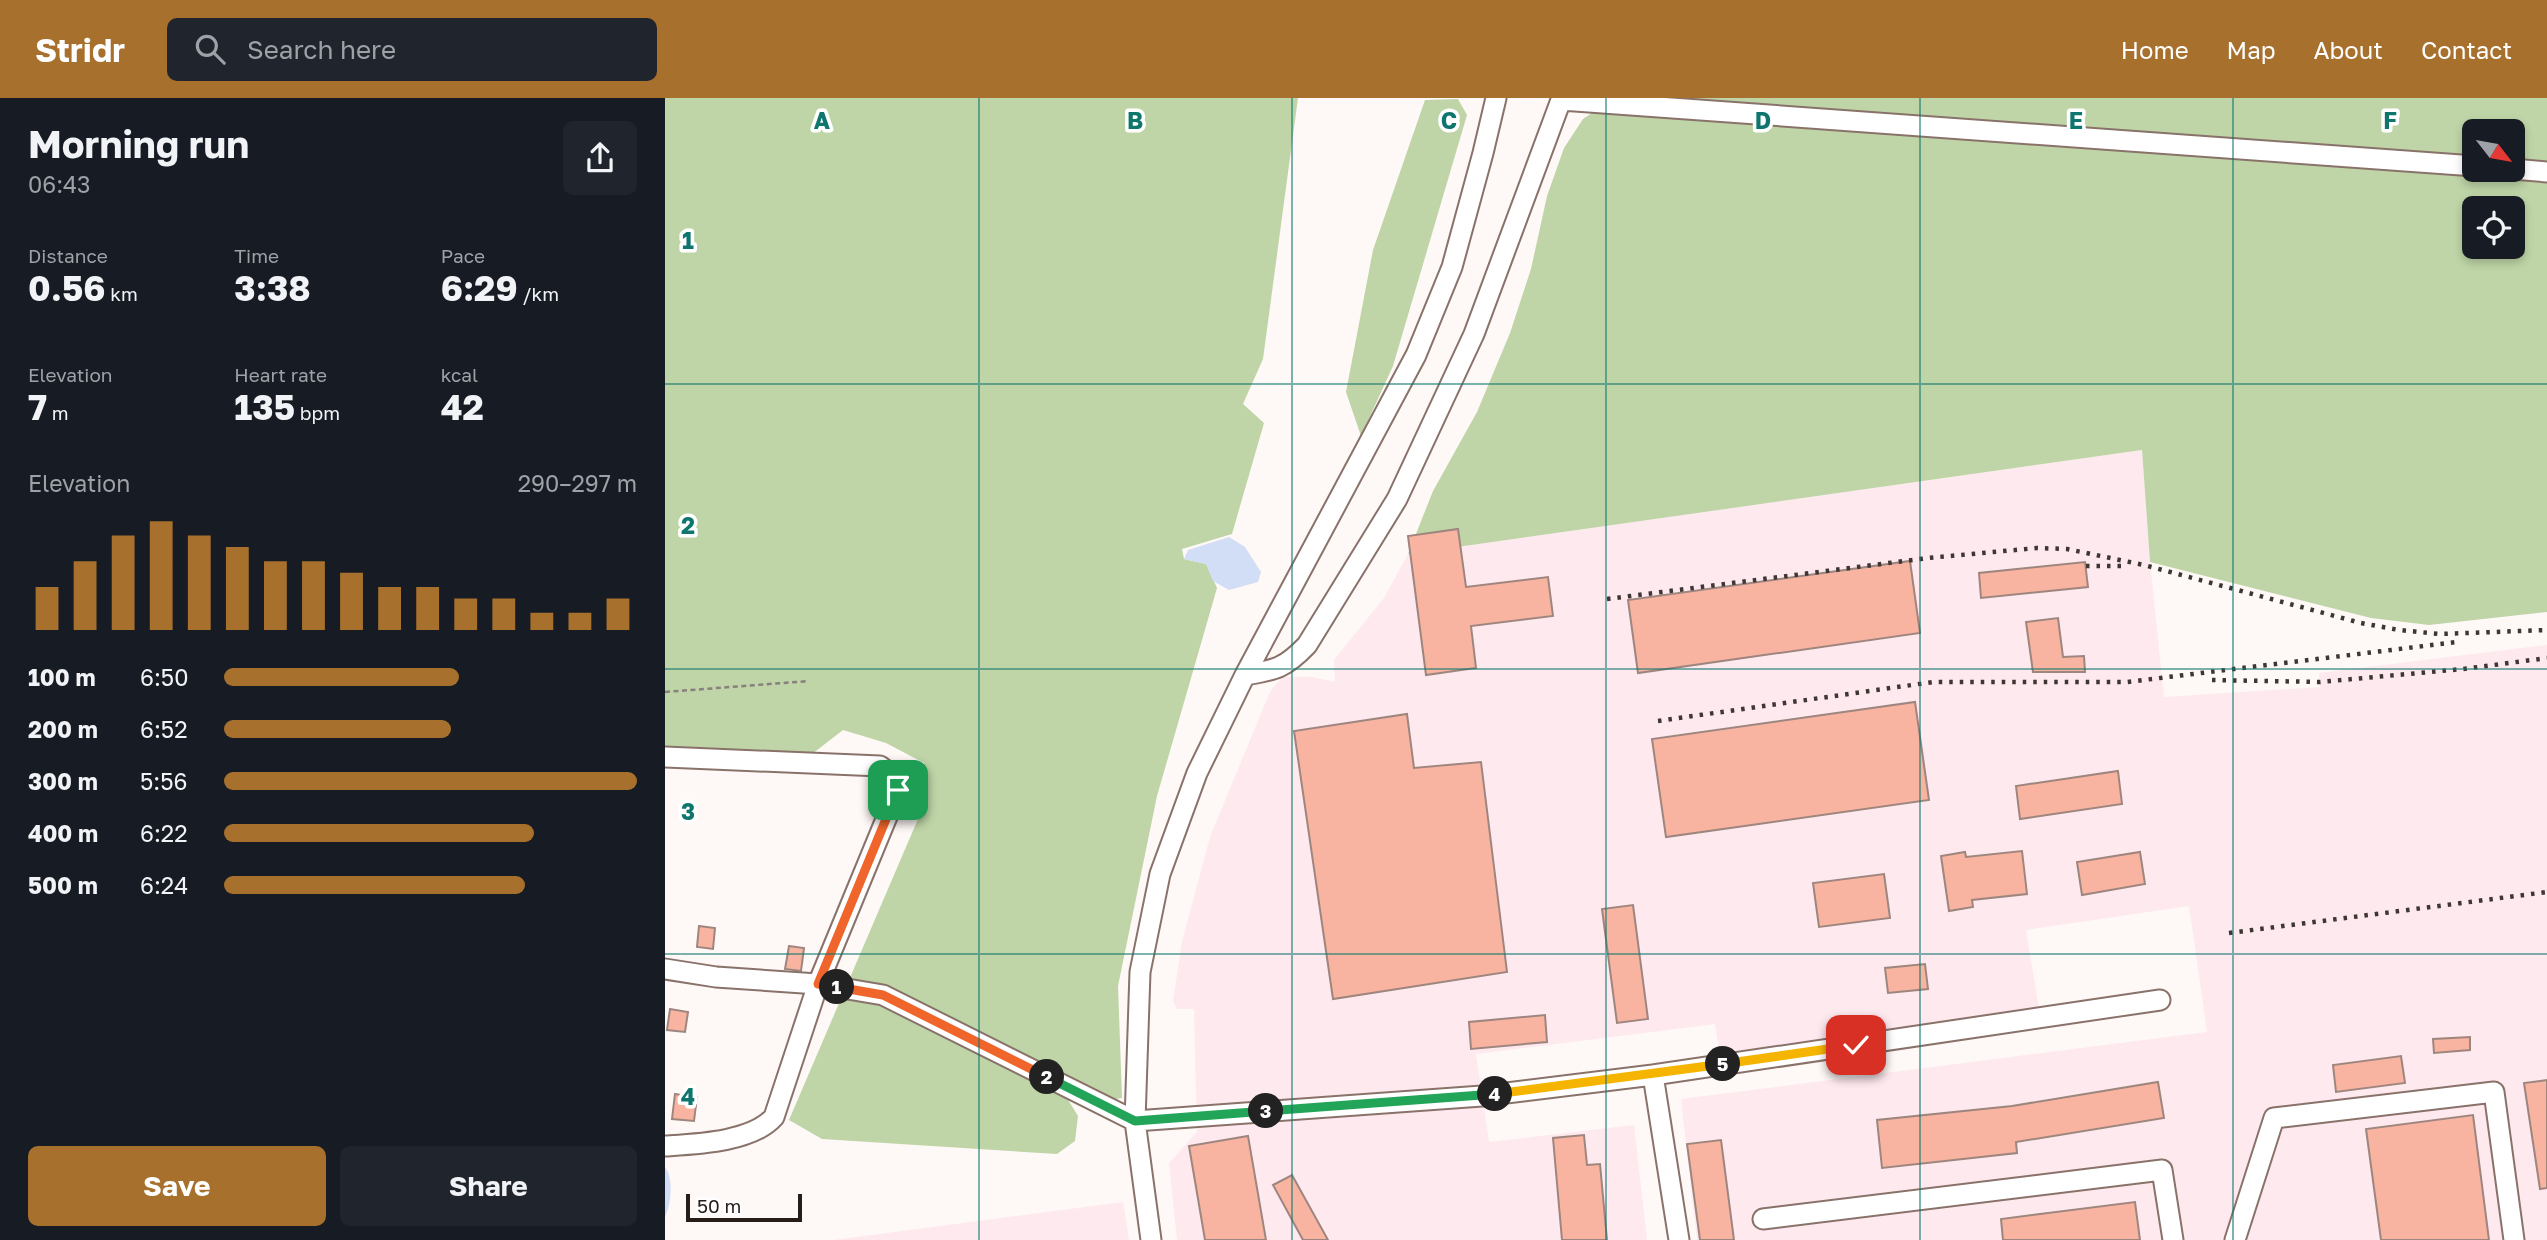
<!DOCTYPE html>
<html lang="en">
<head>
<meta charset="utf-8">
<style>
  :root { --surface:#171b24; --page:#20242c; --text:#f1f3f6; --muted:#9ea1a6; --accent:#a7702d }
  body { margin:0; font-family:"Golos Text",sans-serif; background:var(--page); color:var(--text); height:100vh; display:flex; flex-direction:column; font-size:26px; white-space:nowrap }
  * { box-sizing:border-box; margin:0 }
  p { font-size:23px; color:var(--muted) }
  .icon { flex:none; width:38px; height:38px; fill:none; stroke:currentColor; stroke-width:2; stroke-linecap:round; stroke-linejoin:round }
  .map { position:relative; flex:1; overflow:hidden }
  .details { display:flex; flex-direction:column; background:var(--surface); width:665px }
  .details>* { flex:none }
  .needle { width:46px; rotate:121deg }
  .tools { position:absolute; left:1797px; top:21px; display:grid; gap:14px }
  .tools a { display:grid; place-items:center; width:63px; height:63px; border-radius:10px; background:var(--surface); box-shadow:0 4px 10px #0003; font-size:35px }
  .scale { position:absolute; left:21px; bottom:18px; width:116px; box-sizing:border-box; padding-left:7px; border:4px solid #271e1a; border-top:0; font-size:19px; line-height:24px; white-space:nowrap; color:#271e1a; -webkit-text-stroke:5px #fff; paint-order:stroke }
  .pin { position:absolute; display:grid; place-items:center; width:60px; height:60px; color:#fff; margin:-30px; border-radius:14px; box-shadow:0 4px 10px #0006 }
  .km { position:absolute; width:35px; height:35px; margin:-18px; border-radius:50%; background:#222; color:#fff; font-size:19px; line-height:35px; text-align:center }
  .round { display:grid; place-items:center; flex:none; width:74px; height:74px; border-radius:10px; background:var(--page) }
  .head { display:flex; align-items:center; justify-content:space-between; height:119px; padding:0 28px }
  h1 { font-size:38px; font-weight:700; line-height:52px }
  .metrics { display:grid; grid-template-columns:repeat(3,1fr); gap:10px; height:119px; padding:7px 28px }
  .metrics div { display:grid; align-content:center }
  .metrics b { font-size:35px; font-weight:700 }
  .metrics small { font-size:19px; font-weight:400 }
  .metrics p { font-size:19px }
  .chart { height:196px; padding:14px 28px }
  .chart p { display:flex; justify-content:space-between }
  .chart svg { width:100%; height:126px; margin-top:7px; stroke:var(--accent); stroke-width:6 }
  .primary-button { display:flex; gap:14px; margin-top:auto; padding:14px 28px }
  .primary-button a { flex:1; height:80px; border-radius:10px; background:var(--accent); color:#fff; font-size:28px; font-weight:700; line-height:80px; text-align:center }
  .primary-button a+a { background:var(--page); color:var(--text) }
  ul { padding:0 28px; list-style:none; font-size:23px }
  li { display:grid; grid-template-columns:112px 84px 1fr; align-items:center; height:52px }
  li i { height:18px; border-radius:9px; background:var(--accent) }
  header { display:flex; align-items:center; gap:42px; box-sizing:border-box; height:98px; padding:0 35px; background:var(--accent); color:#fff }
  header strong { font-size:33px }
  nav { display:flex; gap:38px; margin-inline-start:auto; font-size:24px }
  .search { width:490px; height:63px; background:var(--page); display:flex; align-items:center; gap:18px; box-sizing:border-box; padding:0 24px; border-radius:10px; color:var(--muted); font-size:26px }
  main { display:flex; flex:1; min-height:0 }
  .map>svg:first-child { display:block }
</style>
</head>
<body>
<header>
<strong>Stridr</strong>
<div class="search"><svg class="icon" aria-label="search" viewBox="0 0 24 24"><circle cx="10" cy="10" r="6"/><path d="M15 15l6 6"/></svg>Search here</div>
<nav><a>Home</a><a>Map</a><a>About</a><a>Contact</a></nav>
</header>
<main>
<section class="details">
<div class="head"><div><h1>Morning run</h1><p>06:43</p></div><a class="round"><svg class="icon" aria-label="share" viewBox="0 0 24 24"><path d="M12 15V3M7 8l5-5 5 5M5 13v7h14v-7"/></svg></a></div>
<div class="metrics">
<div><p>Distance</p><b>0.56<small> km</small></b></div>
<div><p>Time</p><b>3:38</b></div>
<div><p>Pace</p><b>6:29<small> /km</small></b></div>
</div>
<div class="metrics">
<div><p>Elevation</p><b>7<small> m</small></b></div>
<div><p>Heart rate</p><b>135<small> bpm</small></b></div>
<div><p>kcal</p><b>42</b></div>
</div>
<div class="chart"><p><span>Elevation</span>290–297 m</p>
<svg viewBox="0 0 160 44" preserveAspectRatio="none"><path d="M5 44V29M15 44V20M25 44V11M35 44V6M45 44V11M55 44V15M65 44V20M75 44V20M85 44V24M95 44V29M105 44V29M115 44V33M125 44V33M135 44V38M145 44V38M155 44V33"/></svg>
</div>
<ul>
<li><b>100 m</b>6:50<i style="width:57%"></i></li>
<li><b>200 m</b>6:52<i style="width:55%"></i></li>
<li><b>300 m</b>5:56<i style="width:100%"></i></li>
<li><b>400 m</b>6:22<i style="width:75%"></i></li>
<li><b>500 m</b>6:24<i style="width:73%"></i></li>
</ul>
<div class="primary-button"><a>Save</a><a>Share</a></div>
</section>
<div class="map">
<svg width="1882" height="1142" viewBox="0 0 1882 1142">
  <rect width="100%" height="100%" fill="#fef8f6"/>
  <path fill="#fee9ef" d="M1477,352L1485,464L1499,599L1655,589L1654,575L1882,547V1142H1032L1016,1001L1542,934L1524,808L1361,832L1374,910L1055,956L1050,926L811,956L824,1044L969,1027L982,1142H512L504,1065L532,1034L529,911H512L508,903L517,844L545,739L604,596L610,587L619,579H647L670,584L669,562L719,500L743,456Z
    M458,1104L464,1142H169Z"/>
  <path fill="#bfd5a7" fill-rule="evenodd" d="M0,0H633L598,261L578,306L599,325L567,436L517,451L519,461L541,466L552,490L492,698L453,888L457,1000L445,1002L384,971L413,1018L410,1043L392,1056L157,1041L124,1022L259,707V665L221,645L178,632L147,656L0,650Z
    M897,0H1882V514L1764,527L1706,520L1485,464L1477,352L743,456L768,393L812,314L845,235L866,171L882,98L899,50L918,21L940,6ZM1810,33H1848V72H1810ZM1810,110H1848V149H1810Z
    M793,1L802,17L728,268L696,338L681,294L708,152L760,2Z"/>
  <path fill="#d2def5" d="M564,439L580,449L596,474L593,484L564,492L548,483L541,466L519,461L523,452Z
    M0,1069C9,1081 6,1106 0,1119Z"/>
  <path fill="#f8b4a0" stroke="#9e867f" stroke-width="2" d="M793,431L801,489L883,479L888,518L806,528L811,570L761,577L743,438Z
    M1245,463L1255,535L973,575L963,502Z
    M1420,464L1423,489L1316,500L1314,475Z
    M1393,520L1398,559L1419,558L1420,574H1368L1361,524Z
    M1250,604L1264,702L1001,739L987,641Z
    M742,616L749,670L816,664L842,874L668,901L629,633Z
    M1453,673L1457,706L1355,721L1351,688Z
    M1357,753L1362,796L1307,802L1308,809L1284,813L1276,758L1300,754L1301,759Z
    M1475,754L1480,786L1417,797L1412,764Z
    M1219,776L1225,820L1154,829L1148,785Z
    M968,807L983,921L952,925L937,811Z
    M34,828L50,830L48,851L32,849Z
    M124,848L139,850L136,873L120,871Z
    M1260,866L1263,891L1223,895L1220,870Z
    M5,911L23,914L20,934L2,932Z
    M880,917L882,944L806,951L804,924Z
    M1805,939V952L1769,955L1768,941Z
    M1736,958L1740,985L1671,994L1668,967Z
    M1882,982V1090L1875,1091L1859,985Z
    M1493,984L1499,1020L1351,1044L1352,1055L1217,1070L1212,1022L1347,1008Z
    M10,996L32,999L29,1023L7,1021Z
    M1808,1017L1824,1142H1716L1701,1031Z
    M919,1037L922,1067L935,1066L942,1142H897L888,1040Z
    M583,1038L601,1142H540L524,1048Z
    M1056,1042L1069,1142H1035L1022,1046Z
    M627,1077L663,1142H638L608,1087Z
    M1470,1104L1475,1142H1338L1336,1121Z"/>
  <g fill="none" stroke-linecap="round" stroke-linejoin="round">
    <defs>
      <path id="minor" d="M1848,71L1882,74
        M580,577C611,572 620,570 642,547L732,401L809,236L896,2L1810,68
        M0,659L215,668L227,677L233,692L153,886L109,1019C87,1044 32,1046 0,1048
        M0,871L51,879L153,886L218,897L470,1023L817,998L988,977L1495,902
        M988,977L1014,1142
        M1098,1121L1497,1072L1508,1142
        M486,1142L470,1023L475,874L495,776L532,675L580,577L751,257L787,169L818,55L831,0
        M1570,1142L1609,1020L1829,994L1849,1142"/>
    </defs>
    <use href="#minor" stroke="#89726a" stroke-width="23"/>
    <path stroke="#88807d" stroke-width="2.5" stroke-dasharray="5 3.5" stroke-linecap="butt" d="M0,594L144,583"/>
    <use href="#minor" stroke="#fff" stroke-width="19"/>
    <path stroke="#3e3632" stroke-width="4.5" stroke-dasharray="3.5 7" stroke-linecap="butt" d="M1421,468H1458
      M942,501L1263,460L1372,450L1402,451L1479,467L1696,525L1734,532L1775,536L1882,532
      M1547,582L1655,584L1798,571L1882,560
      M993,623L1268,584H1462L1792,544
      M1564,835L1882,794"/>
  </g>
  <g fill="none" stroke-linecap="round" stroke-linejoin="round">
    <defs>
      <path id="split-1" d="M172,889L153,886L233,692"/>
      <path id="split-2" d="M172,889L218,897L382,979"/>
      <path id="split-3" d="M382,979L470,1023L601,1013"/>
      <path id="split-4" d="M601,1013L830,996"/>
      <path id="split-5" d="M830,996L1058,966"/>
      <path id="split-6" d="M1058,966L1191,947"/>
    </defs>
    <use href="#split-1" stroke="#fff" stroke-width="14"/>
    <use href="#split-2" stroke="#fff" stroke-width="14"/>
    <use href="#split-3" stroke="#fff" stroke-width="14"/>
    <use href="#split-4" stroke="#fff" stroke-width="14"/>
    <use href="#split-5" stroke="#fff" stroke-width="14"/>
    <use href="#split-6" stroke="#fff" stroke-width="14"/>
    <use href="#split-1" stroke="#f0652b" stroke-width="9"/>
    <use href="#split-2" stroke="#f0652b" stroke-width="9"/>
    <use href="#split-3" stroke="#22a559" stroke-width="9"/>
    <use href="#split-4" stroke="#22a559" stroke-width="9"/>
    <use href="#split-5" stroke="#f5b400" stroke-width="9"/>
    <use href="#split-6" stroke="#f5b400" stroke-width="9"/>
  </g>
  <path fill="none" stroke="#0f766e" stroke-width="2" stroke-opacity="0.55" d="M314,0V1142M627,0V1142M941,0V1142M1255,0V1142M1568,0V1142M0,286H1882M0,571H1882M0,856H1882"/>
  <g font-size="23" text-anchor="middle" font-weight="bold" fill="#0f766e" stroke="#fff" stroke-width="7" stroke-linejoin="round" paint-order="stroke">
    <text x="157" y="31">A</text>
    <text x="470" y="31">B</text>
    <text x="784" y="31">C</text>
    <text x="1098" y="31">D</text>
    <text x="1411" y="31">E</text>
    <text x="1725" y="31">F</text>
    <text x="23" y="151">1</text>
    <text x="23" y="436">2</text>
    <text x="23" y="722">3</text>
    <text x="23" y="1007">4</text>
  </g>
</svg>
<div class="tools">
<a><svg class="needle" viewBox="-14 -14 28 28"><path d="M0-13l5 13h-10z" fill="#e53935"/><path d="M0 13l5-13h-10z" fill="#9ea1a6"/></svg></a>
<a><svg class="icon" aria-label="locate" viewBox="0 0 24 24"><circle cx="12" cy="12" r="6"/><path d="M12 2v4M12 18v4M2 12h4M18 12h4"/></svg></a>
</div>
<div class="scale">50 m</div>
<div class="pin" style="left:233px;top:692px;background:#1e9e55"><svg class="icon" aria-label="arrive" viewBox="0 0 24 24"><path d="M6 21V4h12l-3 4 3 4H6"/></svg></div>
<div class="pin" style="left:1191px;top:947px;background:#d93025"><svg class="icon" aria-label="check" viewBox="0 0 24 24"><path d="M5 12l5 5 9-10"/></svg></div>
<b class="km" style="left:172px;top:889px">1</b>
<b class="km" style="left:382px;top:979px">2</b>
<b class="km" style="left:601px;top:1013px">3</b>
<b class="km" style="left:830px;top:996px">4</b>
<b class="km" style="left:1058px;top:966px">5</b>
</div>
</main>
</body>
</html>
